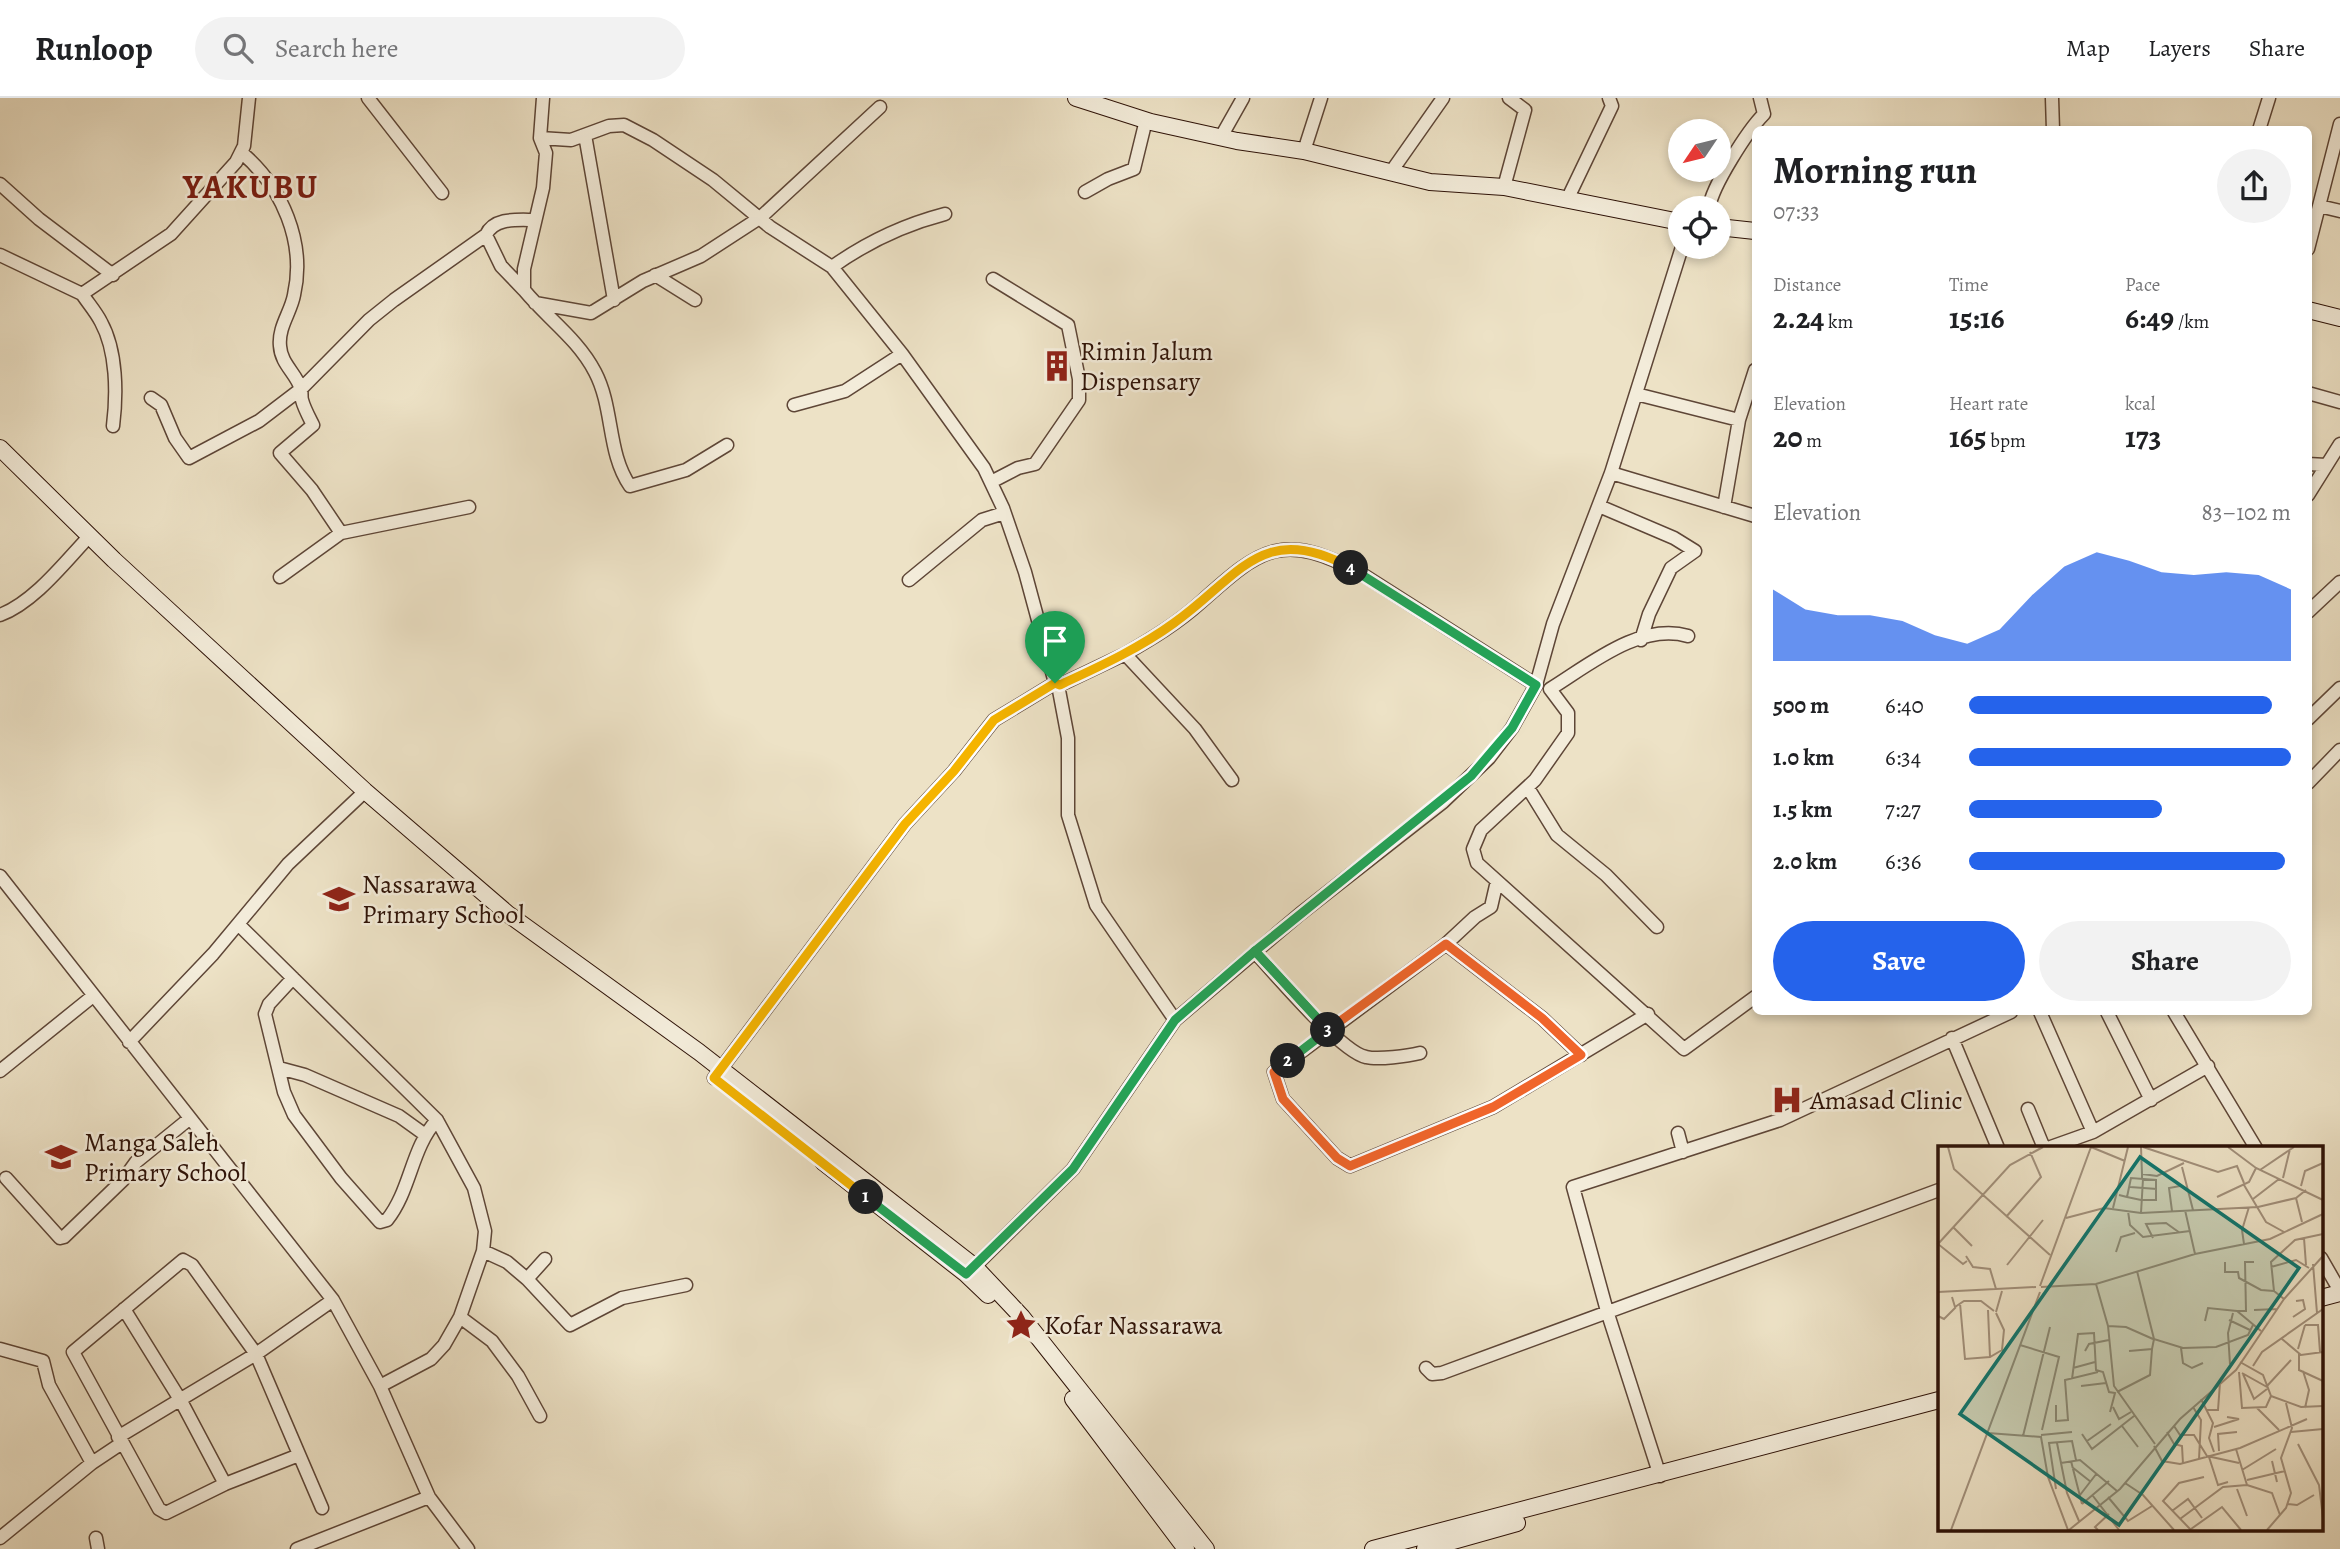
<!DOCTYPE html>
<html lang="en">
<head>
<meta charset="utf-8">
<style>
  :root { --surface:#fff; --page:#f2f2f2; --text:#202124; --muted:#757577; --line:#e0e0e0; --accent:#2563eb }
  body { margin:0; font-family:Alegreya,serif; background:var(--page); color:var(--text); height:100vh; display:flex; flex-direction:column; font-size:26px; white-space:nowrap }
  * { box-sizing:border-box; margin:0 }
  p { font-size:23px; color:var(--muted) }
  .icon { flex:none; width:38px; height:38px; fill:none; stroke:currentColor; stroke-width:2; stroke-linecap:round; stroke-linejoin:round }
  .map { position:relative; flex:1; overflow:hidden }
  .sheet { position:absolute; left:1752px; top:28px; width:560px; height:889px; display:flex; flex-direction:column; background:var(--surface); border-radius:10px; box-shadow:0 4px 10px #0003 }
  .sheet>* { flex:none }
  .needle { width:46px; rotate:235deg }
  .buttons { position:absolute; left:1668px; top:21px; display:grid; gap:14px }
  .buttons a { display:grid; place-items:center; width:63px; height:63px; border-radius:50%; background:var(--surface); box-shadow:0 4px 10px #0003; font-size:35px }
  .pin { position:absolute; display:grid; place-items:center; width:60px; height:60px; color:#fff; margin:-72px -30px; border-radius:50% 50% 50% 0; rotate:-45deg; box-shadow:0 0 7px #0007 }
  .pin .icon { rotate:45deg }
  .km { position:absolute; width:35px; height:35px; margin:-18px; border-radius:50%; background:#222; color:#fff; font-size:19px; line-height:35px; text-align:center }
  .round { display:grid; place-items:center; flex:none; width:74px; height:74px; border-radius:37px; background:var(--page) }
  .overview { display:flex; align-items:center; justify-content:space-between; height:119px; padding:0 21px }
  h1 { font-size:38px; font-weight:700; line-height:52px }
  .stats { display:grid; grid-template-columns:repeat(3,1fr); gap:10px; height:119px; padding:7px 21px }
  .stats div { display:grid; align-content:center }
  .stats b { font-size:30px; font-weight:700 }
  .stats small { font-size:19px; font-weight:400 }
  .stats p { font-size:19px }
  .chart { height:196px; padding:14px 21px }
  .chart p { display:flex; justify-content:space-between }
  .chart svg { width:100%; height:126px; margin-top:7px; fill:var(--accent); opacity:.7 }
  .button { display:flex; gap:14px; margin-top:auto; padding:14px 21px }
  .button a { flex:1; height:80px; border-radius:42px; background:var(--accent); color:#fff; font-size:28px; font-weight:700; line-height:80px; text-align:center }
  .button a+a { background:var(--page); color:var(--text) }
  ul { padding:0 21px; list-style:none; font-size:23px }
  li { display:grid; grid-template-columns:112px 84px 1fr; align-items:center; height:52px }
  li i { height:18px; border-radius:9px; background:var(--accent) }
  header { display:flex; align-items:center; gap:42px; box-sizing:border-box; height:98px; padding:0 35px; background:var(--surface); border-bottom:2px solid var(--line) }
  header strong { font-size:33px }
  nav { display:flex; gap:38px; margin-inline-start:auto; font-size:24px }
  .search { width:490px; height:63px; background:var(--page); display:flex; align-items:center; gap:18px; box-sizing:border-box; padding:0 24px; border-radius:38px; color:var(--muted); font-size:26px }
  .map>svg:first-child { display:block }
</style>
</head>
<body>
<header>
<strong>Runloop</strong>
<div class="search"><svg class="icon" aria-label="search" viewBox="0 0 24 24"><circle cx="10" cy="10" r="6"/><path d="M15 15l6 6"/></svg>Search here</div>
<nav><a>Map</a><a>Layers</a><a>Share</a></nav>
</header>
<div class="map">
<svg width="2340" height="1451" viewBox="0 0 2340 1451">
  <rect width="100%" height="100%" fill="#ede2c6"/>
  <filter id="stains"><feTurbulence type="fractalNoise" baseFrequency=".00286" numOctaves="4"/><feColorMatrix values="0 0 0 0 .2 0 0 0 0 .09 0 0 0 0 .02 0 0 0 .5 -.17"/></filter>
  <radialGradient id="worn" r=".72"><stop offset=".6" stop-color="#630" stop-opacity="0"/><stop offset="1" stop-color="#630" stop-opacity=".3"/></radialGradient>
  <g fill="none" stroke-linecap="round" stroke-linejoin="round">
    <defs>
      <path id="street" d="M368,0L442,95
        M543,0L540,40L546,55L543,90L524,171V192C547,220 578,241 595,274C614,310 607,355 630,388L686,372L727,347
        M2052,0L2053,32
        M2259,32L2269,0
        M585,37L614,202
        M1221,39L1243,0
        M540,40L571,42L609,28L624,27L653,42L713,82L770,129L832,169L902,256L984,370L1003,410L1025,474L1055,585L1060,587L1125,556L1195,631L1232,682
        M1304,53L1321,0
        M242,55C282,89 306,144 294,197C291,214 278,229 280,248C281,266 296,275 301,291C302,295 301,299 302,302C304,310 309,319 313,327L280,355L312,392L341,435L280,479
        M1391,74L1443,0
        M0,86L39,121L113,177
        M1504,89L1525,12L1509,0
        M1085,94L1108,81L1134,71L1146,22
        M1567,102L1612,8L1609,0
        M2319,108L2340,113
        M1709,110C1712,88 1748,32 1764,16L1760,0
        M486,137C494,119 518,122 535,122
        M2308,151L2340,26
        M0,157L82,196L171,136L236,64L244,48L249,0
        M832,169C867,144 903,127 945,116
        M655,177L695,202
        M82,196C88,205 96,214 101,224C117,253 117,296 113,328
        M535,205L591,215L643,183L701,158L761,119L880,9
        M2308,295L2340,304
        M1636,296L1739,322
        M151,300L161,307L175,340L189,360L259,323L301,291L369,222L394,202L486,137L501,168L524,192
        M794,307L845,293L902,256
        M2308,366L2326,367
        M1611,375L1755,418
        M991,384L1018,370L1035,366L1079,302V281L1068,227L993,181
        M2308,397L2340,346
        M1599,408L1674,440L1695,453L1671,470L1649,516L1641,542
        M1724,409L1739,322L1755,272
        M341,435L469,409
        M909,482L982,422L1004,415
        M2308,514L2340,484
        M0,517C32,505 61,469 84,444
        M1688,538C1640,524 1589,567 1550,591L1568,615V635L1535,682L1481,732L1473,751L1477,765L1684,951L1755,899
        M1125,556C1151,541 1178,525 1201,504C1262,449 1283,433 1362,476L1536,587
        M1058,587L1068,640V717L1096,807L1175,922
        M2308,621L2340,590
        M2308,685L2340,652
        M1528,690L1557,737L1606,777L1657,829
        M0,778L333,1202L380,1288L429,1399L468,1451
        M1497,783L1491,809L1475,819L1446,846L1274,974L1283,1001L1337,1060L1350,1068L1493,1009L1648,916
        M238,826L437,1022L474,1090L485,1133L483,1153L460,1219L444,1247L431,1261L380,1288
        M1446,846L1542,920L1581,957
        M1255,854C1274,875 1342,955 1366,959C1378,962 1408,958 1420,955
        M293,880L269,906L265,916L284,994L294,1017L341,1080L380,1124L387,1122C411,1092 411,1050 437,1022
        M2040,914L2093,1034
        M2107,914L2151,1002
        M2174,914L2256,1050
        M1952,940L1998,1050
        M129,944L213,856L288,766L359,699
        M279,970L305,977L399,1018L424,1036
        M0,973L93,898
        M714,980L905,726L954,673L994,622L1055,585
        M2028,1011L2044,1050
        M1678,1035L1683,1054
        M2048,1050L2093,1034L2208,968
        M6,1080L60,1140L64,1139L123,1082L136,1064L189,1021
        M483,1153L507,1164L527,1181L570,1227L622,1200L686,1187
        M2321,1160L2340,1193
        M969,1174L1073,1071L1175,922L1300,816L1443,704L1489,660L1512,630L1536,587L1553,526L1611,375L1682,149
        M527,1181L545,1161
        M124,1211L181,1303L225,1386
        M460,1219L492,1243L518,1278L540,1318
        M0,1251L43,1263L49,1287L92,1365L122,1345
        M1426,1270L1432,1276L1442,1275L1939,1092
        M118,1339L256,1256L333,1202
        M299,1357L225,1386L166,1415L159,1411L73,1254L183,1162L192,1167L256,1256L322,1410
        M1660,1378L1607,1213L1573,1089L1780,1022L2011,914
        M0,1440L92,1365
        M96,1440L98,1451
        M297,1451L429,1399"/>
      <path id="secondary" d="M1076,0L1151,24L1237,43L1304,53L1430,84L1504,89L1680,124
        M1718,129L1755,133
        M2308,212L2340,220
        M0,350L114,462L365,693L508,816L699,954L974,1168L1022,1219L1206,1451
        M823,1064L966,1176L988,1197
        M2321,1200L2340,1195
        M1073,1301L1186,1451
        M1373,1451L1939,1302
        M1425,1451L1517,1425"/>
    </defs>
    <use href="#street" stroke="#5e4637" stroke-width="15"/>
    <use href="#secondary" stroke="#2e1207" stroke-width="18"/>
    <use href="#street" stroke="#f3ecda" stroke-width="12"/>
    <use href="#secondary" stroke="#f3ecda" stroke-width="16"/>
  </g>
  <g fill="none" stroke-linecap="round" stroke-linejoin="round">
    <defs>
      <path id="split-1" d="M866,1099L714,980L905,726L954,673L994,622L1055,585"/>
      <path id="split-2" d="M866,1099L966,1176L1073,1071L1175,922L1255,853L1328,932L1288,963"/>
      <path id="split-3" d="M1288,963L1274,974L1283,1001L1337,1060L1350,1068L1493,1009L1581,957L1542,920L1446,846L1328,932"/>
      <path id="split-4" d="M1328,932L1255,853L1471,678L1512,630L1536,587L1351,470"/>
      <path id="split-5" d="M1055,585L1060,587L1066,584C1103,567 1141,549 1174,525C1239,479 1262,421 1351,470"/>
    </defs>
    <use href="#split-1" stroke="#fff" stroke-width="14"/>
    <use href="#split-2" stroke="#fff" stroke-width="14"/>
    <use href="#split-3" stroke="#fff" stroke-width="14"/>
    <use href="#split-4" stroke="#fff" stroke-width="14"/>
    <use href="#split-5" stroke="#fff" stroke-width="14"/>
    <use href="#split-1" stroke="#f5b400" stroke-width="9"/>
    <use href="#split-2" stroke="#22a559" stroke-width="9"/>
    <use href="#split-3" stroke="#f0652b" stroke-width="9"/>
    <use href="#split-4" stroke="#22a559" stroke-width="9"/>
    <use href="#split-5" stroke="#f5b400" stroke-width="9"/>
  </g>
  <defs>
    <symbol id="building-bare" viewBox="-9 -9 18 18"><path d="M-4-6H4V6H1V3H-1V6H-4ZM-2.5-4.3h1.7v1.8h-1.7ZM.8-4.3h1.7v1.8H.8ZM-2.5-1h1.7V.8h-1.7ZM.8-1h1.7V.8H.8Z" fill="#8f2418" stroke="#f3ecda" stroke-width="2.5" paint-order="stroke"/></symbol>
    <symbol id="school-bare" viewBox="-9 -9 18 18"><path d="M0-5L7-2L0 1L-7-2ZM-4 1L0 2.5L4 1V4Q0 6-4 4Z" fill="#8f2418" stroke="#f3ecda" stroke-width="2.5" paint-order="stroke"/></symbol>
    <symbol id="hospital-bare" viewBox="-9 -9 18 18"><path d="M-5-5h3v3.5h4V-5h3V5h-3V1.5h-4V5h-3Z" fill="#8f2418" stroke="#f3ecda" stroke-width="2.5" paint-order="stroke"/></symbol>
    <symbol id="sight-bare" viewBox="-9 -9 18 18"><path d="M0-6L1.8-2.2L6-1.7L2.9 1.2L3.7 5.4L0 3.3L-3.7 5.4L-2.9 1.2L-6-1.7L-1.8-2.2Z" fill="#8f2418" stroke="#f3ecda" stroke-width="2.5" paint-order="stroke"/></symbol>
  </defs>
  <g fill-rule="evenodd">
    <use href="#building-bare" x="1035" y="246" width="44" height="44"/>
    <use href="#school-bare" x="317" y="779" width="44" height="44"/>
    <use href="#hospital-bare" x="1765" y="980" width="44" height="44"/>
    <use href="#school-bare" x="39" y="1037" width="44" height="44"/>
    <use href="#sight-bare" x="999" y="1205" width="44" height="44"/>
  </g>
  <g text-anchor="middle" stroke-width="5" stroke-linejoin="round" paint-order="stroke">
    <g font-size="26" fill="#2e1207" stroke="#f3ecda" text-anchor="start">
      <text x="1080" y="262">Rimin Jalum<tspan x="1080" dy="30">Dispensary</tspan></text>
      <text x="362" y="795">Nassarawa<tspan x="362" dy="30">Primary School</tspan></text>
      <text x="1810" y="1011">Amasad Clinic</text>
      <text x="84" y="1053">Manga Saleh<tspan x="84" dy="30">Primary School</tspan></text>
      <text x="1044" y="1236">Kofar Nassarawa</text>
    </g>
    <g font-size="33" font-weight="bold" letter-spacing="2" fill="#7a1f14" stroke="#f3ecda">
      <text x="251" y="100">YAKUBU</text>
    </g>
  </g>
  <g transform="translate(1938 1048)">
    <rect width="385" height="385" fill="#ede2c6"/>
    <path fill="none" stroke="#a18f7a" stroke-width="2" d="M10,1L16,23L112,109M153,1L187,15M203,1L204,28M205,1L280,26L299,20L306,37M290,1L318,22L385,54M244,21L255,64M322,24L356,1M345,32L352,3M204,33V28L219,30L246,17M306,39L328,76L346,86M363,40L367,25L385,17M192,41L219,43M181,49L189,51L203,54H218V34L193,32L189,51M279,51L311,36L318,22M358,52L364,76M315,53L341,33M175,62L190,1M247,64L257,108M190,65L192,79L205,91L252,85M234,65L231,42L242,40M203,67L205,33M68,71L103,31L92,6M128,72L166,62L203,67L320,61L358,52L368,44M15,81L34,100M215,92L208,78L228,77L242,87M366,92L368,119M306,98L304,84L311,61M178,106L183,91L197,87M28,110L35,121L52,123L58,143M29,115L25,118L0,98L72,19L105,1M287,116V126H300L301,132L323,144L336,145M375,118L379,167M69,119L105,74M333,121L358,114L371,122M199,125L216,193M158,138L170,180L176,240L217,298M102,140L153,1M103,141L158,138L257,108L332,93L385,68M0,146L98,141M14,151L17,161L26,155H43L56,165M346,153L336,145L333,116L357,94L385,88M22,157L27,213L52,211L64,204L66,184L58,167M50,164L52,211M316,164L339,163M299,165H308L307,116H316M58,166L64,145M0,170L6,173L18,161M355,171L367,163L365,154L358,155M291,174L312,184M267,175L270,162L299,165L323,185M367,179H380L382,206M170,180L188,181L215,193M344,193L363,209L385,206M82,199L121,211L104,284M243,202L245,217L254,222L265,217M360,203L367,179M147,205L151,198L171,194M191,205L214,203L216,193L245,202L278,201L310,189L315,179M361,208V224L385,235M292,218L290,187L295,167M315,220L324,206L385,163M135,222L157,216M365,225L371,244L367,262M301,226L304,262L328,261L333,250L325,229L302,216M304,227L329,241M305,228L316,253L329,243M134,233L140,188L156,187L158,224L165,226L171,246L177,247L172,266M143,240L168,237M329,240L353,214M179,246L212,229L214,203M333,250L363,261L385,260M263,253L275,277L271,292L276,306M118,259V275L130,274L127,234L160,226M175,261L181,273L193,266M255,261L263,274L261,313M319,262L341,284M269,264H280L282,237M184,280L200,301M236,280L242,289H256L269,310M276,281L301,273L289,271M229,286L236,298L244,300L245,318M353,286L385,283M50,287L103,291L110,331L130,384M144,288L154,303L196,270M103,289L134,286M85,290L112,181M149,295L173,278M119,297L129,347L141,375M360,298L381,339L385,372M216,300L224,315L242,318L302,302L369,273M298,303L309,339M281,305L280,288L299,286M269,310L301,317M271,311L280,339L290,336M133,315L144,358M334,315L339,336M123,317L142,314L179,345M134,321L153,336M304,324L338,303M309,334L347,325M187,337L205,349L236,384M309,339L334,347L342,369M118,343L111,297L134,295L138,314M299,343L309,370M142,349L159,327M155,350L181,384M170,351L190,375L214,360M144,358L171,335M350,358L359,359L376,349M234,365L250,353L264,372M242,373L285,341L309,339M253,383L284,361L303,384M13,384L102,146M131,384L182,343L242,273L298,224L346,153L385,110M160,384L157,381L171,368M253,384L225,355L241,337L266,331M329,384L348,362L353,347L343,312L354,282L348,257"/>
    <path fill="#0f766e" fill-opacity="0.15" stroke="#0f766e" stroke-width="3.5" d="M202,11L361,122L181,379L22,268Z"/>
    <rect width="385" height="385" fill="none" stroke="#2e1207" stroke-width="3.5"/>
  </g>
  <rect width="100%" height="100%" filter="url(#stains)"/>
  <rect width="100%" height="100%" fill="url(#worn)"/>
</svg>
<div class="buttons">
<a><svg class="needle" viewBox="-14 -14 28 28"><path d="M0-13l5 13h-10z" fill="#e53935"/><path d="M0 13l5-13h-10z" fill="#757577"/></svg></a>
<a><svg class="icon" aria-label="locate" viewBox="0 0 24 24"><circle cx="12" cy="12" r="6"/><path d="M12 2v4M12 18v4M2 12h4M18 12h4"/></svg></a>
</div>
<div class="pin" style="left:1055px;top:585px;background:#1e9e55"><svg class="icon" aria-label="arrive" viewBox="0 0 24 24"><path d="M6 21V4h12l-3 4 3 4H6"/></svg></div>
<b class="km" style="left:866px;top:1099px">1</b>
<b class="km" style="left:1288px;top:963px">2</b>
<b class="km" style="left:1328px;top:932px">3</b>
<b class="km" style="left:1351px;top:470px">4</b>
<section class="sheet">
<div class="overview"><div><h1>Morning run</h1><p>07:33</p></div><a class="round"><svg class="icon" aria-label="share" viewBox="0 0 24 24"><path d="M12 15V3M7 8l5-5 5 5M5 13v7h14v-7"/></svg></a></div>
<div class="stats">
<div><p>Distance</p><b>2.24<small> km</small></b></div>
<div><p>Time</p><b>15:16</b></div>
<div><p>Pace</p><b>6:49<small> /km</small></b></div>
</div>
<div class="stats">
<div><p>Elevation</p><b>20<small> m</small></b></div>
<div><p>Heart rate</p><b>165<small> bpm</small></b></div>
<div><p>kcal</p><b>173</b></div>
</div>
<div class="chart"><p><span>Elevation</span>83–102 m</p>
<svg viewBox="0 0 160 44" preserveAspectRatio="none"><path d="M0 44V19L10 26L20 28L30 28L40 30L50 35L60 38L70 33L80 21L90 11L100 6L110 9L120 13L130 14L140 13L150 14L160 19V44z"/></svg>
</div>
<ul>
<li><b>500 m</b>6:40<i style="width:94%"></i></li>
<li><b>1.0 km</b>6:34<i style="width:100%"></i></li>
<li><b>1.5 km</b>7:27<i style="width:60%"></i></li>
<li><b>2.0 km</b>6:36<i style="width:98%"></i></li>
</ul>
<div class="button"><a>Save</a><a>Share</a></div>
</section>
</div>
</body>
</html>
